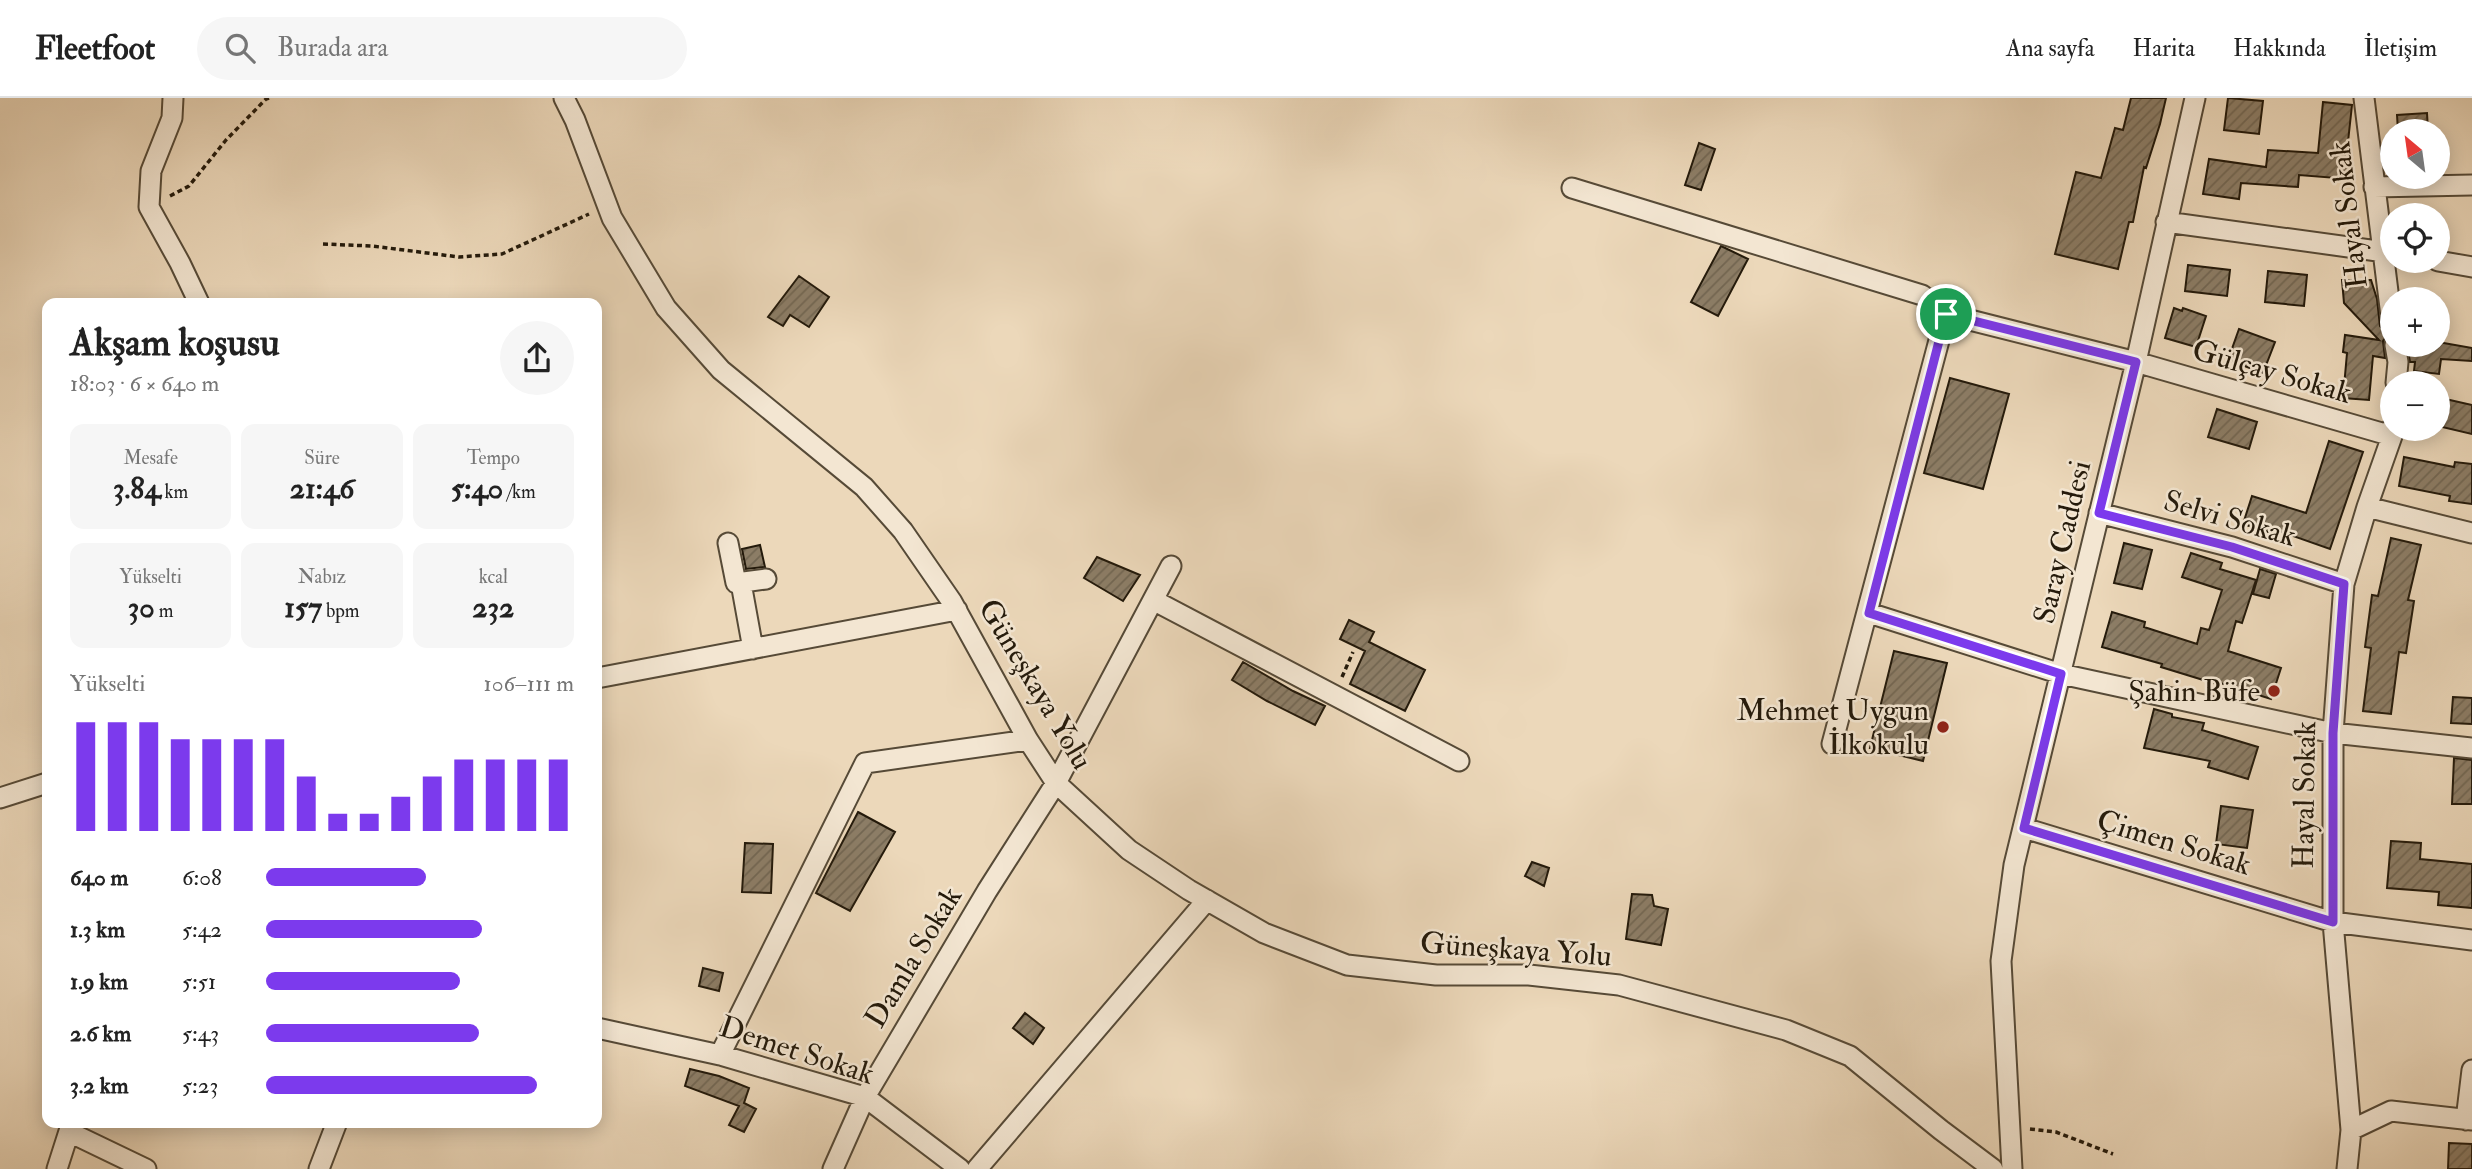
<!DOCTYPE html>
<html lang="tr">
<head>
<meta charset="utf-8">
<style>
  :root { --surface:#fff; --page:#f6f6f6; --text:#222; --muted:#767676; --line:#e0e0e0; --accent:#7c3aed }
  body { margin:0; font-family:"IM FELL Double Pica",serif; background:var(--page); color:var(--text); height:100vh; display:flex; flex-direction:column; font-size:26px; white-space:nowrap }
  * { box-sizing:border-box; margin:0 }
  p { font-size:23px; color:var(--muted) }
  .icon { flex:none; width:38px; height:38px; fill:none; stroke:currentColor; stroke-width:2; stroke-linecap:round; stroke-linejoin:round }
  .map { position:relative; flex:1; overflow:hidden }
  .drawer { position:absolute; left:42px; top:200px; width:560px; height:830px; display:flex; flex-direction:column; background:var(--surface); border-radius:14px; box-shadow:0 4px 18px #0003 }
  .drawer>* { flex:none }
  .needle { width:46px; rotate:331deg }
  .controls { position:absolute; left:2380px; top:21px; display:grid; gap:14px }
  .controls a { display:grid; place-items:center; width:70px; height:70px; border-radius:50%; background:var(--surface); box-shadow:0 4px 18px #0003; font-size:35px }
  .pin { position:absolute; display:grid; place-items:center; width:60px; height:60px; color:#fff; margin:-30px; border:4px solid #fff; border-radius:50%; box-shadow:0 2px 7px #0007 }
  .round { display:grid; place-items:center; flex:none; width:74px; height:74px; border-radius:37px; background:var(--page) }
  .head { display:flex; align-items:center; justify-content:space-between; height:119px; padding:0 28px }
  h1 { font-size:38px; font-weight:700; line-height:52px }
  .figures { display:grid; grid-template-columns:repeat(3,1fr); gap:10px; height:119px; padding:7px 28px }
  .figures div { display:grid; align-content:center; border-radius:14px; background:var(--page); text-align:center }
  .figures b { font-size:30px; font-weight:700 }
  .figures small { font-size:19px; font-weight:400 }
  .figures p { font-size:19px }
  .chart { height:196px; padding:14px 28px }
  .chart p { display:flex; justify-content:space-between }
  .chart svg { width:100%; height:126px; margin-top:7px; stroke:var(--accent); stroke-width:6 }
  ul { padding:0 28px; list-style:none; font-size:23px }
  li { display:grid; grid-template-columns:112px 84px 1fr; align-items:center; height:52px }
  li i { height:18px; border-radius:9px; background:var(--accent) }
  header { display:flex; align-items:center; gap:42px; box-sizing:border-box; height:98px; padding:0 35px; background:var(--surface); border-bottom:2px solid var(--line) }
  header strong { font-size:33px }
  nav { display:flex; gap:38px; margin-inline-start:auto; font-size:24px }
  .search { width:490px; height:63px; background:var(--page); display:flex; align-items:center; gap:18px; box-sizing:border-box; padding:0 24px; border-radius:38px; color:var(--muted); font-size:26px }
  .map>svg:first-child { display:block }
</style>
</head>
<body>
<header>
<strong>Fleetfoot</strong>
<div class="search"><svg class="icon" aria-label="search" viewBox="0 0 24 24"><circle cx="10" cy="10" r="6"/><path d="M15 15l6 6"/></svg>Burada ara</div>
<nav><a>Ana sayfa</a><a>Harita</a><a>Hakkında</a><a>İletişim</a></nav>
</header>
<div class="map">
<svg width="2472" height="1071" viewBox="0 0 2472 1071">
  <defs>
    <pattern id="building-hatch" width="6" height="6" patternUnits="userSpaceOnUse" patternTransform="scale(1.75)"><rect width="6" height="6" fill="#8c7d66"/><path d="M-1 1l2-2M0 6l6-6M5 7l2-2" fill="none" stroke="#726652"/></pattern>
  </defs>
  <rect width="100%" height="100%" fill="#ecd8ba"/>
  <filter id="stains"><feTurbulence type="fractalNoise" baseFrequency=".00286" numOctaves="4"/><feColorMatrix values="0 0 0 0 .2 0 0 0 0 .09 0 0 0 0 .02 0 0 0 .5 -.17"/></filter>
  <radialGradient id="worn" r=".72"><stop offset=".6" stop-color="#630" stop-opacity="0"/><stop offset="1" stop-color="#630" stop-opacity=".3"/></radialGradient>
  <path fill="url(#building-hatch)" stroke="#241a0b" stroke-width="2" d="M2131,0H2166L2160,26L2146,70L2144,69L2133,124H2129L2118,171L2055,156L2076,74L2101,80L2115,30L2123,32Z
    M2228,0L2263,3L2259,36L2224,32Z
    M2323,4L2352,7L2347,53H2351L2349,81L2299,77L2298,89L2241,85L2239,101L2203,96L2209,61L2266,69L2268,52L2318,55Z
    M2427,15L2428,33H2398L2397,17Z
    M1699,45L1715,51L1701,92L1685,87Z
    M1721,148L1748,161L1718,218L1691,204Z
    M2188,167L2230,172L2227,198L2185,193Z
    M2268,173L2307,177L2304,208L2265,204Z
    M799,178L829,199L809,229L790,217L783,228L768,219Z
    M2342,182H2371L2377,201L2380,228L2388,237L2383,243L2385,260L2373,258L2369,302L2343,300L2347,255L2343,254L2345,237L2379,242L2344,205Z
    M2174,210L2182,213L2183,210L2206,218L2196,249L2165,240Z
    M2239,231L2275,244L2263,275L2228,262Z
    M2438,244L2472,250V263L2441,261L2439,276L2414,273L2415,264H2410L2407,247H2438Z
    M1950,280L2009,296L1983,391L1924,375Z
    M2441,300L2472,307V336L2438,328Z
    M2217,311L2257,324L2249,351L2208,339Z
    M2329,343L2363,354L2330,451L2279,433L2278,437L2243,426L2252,398L2306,415Z
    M2404,359L2454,369L2455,364L2472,366V406L2449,403L2450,398L2399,388Z
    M2391,440L2421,447L2408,502L2414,503L2406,555L2399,554L2391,616L2363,613L2371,550L2365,549L2372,497L2378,498Z
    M2124,445L2152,452L2142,491L2114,485Z
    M760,447L765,469L746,471L742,451Z
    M2191,455L2222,465L2220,471L2256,482L2242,525L2236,523L2228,553L2281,570L2271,601L2214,583L2213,585L2161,569L2162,566L2102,549L2112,514L2145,524L2144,529L2197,546L2201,530L2209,532L2222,492L2182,479Z
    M1097,459L1140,477L1123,503L1084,480Z
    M2260,471L2276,476L2269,500L2253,496Z
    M1349,522L1374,534L1369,544L1425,572L1405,613L1350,586L1365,553L1340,541Z
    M1894,553L1947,565L1923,663L1870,650Z
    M1243,564L1293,593L1325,608L1315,627L1267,603L1232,582Z
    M2453,599L2472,600V626L2451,625Z
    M2154,611L2172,616V619L2204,625L2202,632L2258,649L2248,681L2208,669L2210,663L2144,650Z
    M2454,660L2472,662V706H2452Z
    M2221,708L2253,712L2247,750L2216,746Z
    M858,714L895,734L850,813L816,795Z
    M2391,743L2421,745L2420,761L2472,766V810L2438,807L2439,794L2387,790Z
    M745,745L773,746L771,795L742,794Z
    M1532,764L1549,770L1544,788L1525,778Z
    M1632,796L1652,797L1654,808L1668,811L1661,847L1626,841Z
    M703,870L723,875L719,893L699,888Z
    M1025,915L1044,930L1033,946L1013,930Z
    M690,971L719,978L749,990L744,1005L756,1011L744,1034L729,1027L739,1008L685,988Z
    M2449,1045L2472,1046V1071H2448Z"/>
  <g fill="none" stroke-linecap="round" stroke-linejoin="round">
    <defs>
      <path id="minor" d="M173,0L172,20L151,73L149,109L180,165L199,205
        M564,0L575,22L612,120L666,210L721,272L864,389L903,433L952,504L1028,642L1056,685L1129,752L1189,792L1264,835L1347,867L1436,877H1529L1619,887L1786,932L1850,958L1941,1032L1993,1071
        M2364,0L2392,226
        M2374,89L2472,87
        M1572,90L1922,197L1946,216L2136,264L2392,338
        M2166,124L2392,155
        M2438,163L2472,169
        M2395,247L2398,264L2396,285
        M2367,409L2472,435
        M2099,415L2232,449L2344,486
        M728,445L736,485L766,481
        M741,485L753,551
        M1153,502L1459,663
        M1869,515L2061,576L2333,635L2472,650
        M597,580L957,512
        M1832,646L1946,216
        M0,700L47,685
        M2024,730L2333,824L2472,842
        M597,930L720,957L865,999L960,1071
        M720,957L865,665L1028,642
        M2466,1022L2472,972
        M2351,1032L2391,1013L2472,1022
        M69,1034L146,1071
        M57,1071L72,1024
        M319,1071L337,1024
        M833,1071L865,999L987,793L1056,685L1171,468
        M977,1071L1207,802
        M2012,1071L2001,863L2014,767L2136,264L2195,0
        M2347,1071L2351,1032L2333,824V635L2344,486L2367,409L2392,338V330"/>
    </defs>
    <use href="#minor" stroke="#564a37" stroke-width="23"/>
    <path stroke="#241a0b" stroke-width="3.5" stroke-dasharray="5 3.5" stroke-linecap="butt" d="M170,98L189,88L226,42L266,1L269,0
      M323,146L372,148L459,159L502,156L589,116
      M1342,579L1353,554
      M2030,1031L2056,1034L2113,1056"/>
    <use href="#minor" stroke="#f3e6d2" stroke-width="19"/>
  </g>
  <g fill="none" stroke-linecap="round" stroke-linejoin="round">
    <defs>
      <path id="route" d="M1946,216L2136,264L2099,415L2232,449L2344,486L2333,635V824L2024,730L2061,576L1869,515Z"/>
    </defs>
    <use href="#route" stroke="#fff" stroke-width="14"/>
    <use href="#route" stroke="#7c3aed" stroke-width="9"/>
  </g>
  <g fill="#8f2418" stroke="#f3e6d2" stroke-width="2.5">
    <circle cx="2274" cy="593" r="7"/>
    <circle cx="1943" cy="629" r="7"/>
  </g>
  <g text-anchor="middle" stroke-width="5" stroke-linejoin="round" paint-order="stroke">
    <g font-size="30" fill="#241a0b" stroke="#f3e6d2">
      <text transform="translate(2348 117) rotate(-97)" y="10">Hayal Sokak</text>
      <text transform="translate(2272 273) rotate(16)" y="10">Gülçay Sokak</text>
      <text transform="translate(2230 420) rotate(16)" y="10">Selvi Sokak</text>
      <text transform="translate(2062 444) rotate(-77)" y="10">Saray Caddesi</text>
      <text transform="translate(1036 586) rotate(59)" y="10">Güneşkaya Yolu</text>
      <text transform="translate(2304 697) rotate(-89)" y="10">Hayal Sokak</text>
      <text transform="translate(2174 744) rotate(17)" y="10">Çimen Sokak</text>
      <text transform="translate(1516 851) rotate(4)" y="10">Güneşkaya Yolu</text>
      <text transform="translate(913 859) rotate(-59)" y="10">Damla Sokak</text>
      <text transform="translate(797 952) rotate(18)" y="10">Demet Sokak</text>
    </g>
    <g font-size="30" fill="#241a0b" stroke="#f3e6d2" text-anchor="end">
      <text x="2260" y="603">Şahin Büfe</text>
      <text x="1929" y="622">Mehmet Uygun<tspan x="1929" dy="34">İlkokulu</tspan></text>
    </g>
  </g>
  <rect width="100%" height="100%" filter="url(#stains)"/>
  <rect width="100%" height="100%" fill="url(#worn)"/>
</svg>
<div class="controls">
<a><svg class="needle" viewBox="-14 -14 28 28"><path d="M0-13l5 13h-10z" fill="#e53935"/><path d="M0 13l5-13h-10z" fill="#767676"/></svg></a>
<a><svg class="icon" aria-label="locate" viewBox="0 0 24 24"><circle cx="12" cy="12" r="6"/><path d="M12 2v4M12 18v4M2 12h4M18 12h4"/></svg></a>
<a>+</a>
<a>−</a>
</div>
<div class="pin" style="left:1946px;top:216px;background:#1e9e55"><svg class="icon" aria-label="arrive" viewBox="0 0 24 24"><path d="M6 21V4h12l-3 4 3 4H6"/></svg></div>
<section class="drawer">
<div class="head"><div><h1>Akşam koşusu</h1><p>18:03 · 6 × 640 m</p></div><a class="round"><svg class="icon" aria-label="share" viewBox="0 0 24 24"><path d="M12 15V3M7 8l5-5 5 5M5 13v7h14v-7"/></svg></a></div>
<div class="figures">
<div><p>Mesafe</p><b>3.84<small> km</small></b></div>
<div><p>Süre</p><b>21:46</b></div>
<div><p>Tempo</p><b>5:40<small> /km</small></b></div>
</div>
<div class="figures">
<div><p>Yükselti</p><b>30<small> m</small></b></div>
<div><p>Nabız</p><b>157<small> bpm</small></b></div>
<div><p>kcal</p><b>232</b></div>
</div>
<div class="chart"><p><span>Yükselti</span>106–111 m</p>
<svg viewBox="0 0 160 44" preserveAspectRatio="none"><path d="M5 44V6M15 44V6M25 44V6M35 44V12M45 44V12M55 44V12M65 44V12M75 44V25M85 44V38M95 44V38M105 44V32M115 44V25M125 44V19M135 44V19M145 44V19M155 44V19"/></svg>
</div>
<ul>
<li><b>640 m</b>6:08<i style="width:52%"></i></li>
<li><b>1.3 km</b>5:42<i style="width:70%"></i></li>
<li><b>1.9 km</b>5:51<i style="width:63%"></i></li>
<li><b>2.6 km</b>5:43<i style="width:69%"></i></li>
<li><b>3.2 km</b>5:23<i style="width:88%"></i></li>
</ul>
</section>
</div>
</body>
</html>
